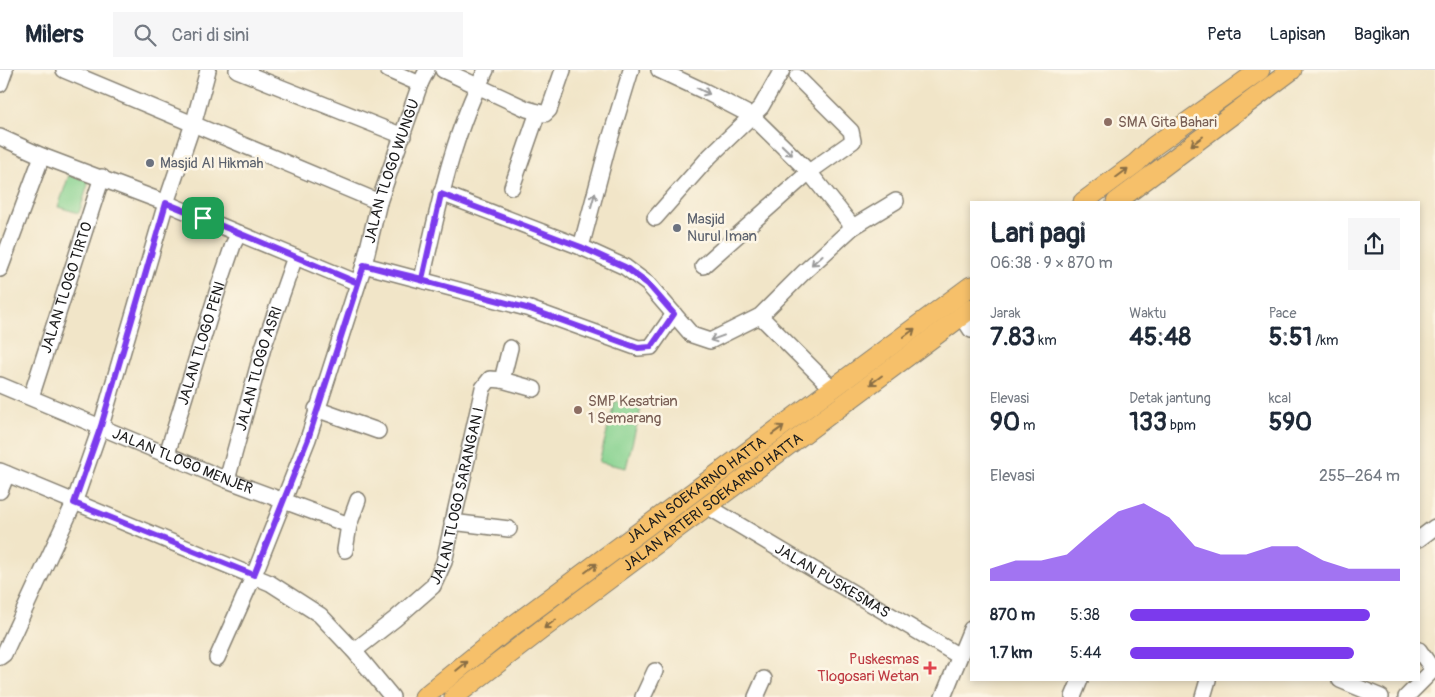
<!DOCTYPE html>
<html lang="id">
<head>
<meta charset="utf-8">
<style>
  :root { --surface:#fff; --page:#f6f6f7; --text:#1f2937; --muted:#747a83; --line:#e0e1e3; --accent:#7c3aed }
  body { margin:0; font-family:Pangolin,sans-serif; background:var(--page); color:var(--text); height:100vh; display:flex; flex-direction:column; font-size:19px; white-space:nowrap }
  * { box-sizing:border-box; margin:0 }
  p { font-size:16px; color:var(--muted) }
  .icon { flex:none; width:28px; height:28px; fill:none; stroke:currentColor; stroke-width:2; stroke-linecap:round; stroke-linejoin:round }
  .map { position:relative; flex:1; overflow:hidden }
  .drawer { position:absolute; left:970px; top:131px; width:450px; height:480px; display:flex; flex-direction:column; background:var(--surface); border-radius:0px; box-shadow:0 2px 8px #0003 }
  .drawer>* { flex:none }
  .pin { position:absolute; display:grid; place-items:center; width:42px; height:42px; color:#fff; margin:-21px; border-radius:10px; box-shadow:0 2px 8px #0006 }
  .round { display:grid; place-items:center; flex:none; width:52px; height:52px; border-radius:0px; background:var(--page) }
  .head { display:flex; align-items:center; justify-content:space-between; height:85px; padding:0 20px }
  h1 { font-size:28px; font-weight:800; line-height:38px }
  .metrics { display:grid; grid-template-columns:repeat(3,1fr); gap:8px; height:85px; padding:5px 20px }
  .metrics div { display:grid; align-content:center }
  .metrics b { font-size:25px; font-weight:800 }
  .metrics small { font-size:14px; font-weight:400 }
  .metrics p { font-size:14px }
  .chart { height:140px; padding:10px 20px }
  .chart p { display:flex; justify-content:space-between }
  .chart svg { width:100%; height:90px; margin-top:5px; fill:var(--accent); opacity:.7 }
  ul { padding:0 20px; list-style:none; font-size:16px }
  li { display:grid; grid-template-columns:80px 60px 1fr; align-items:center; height:38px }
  li i { height:12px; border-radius:6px; background:var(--accent) }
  header { display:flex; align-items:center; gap:30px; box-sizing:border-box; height:70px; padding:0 25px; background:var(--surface); border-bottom:1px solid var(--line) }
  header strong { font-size:24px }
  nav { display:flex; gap:28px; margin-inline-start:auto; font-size:18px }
  .search { width:350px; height:45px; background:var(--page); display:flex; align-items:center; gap:12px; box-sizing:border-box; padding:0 18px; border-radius:0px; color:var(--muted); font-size:19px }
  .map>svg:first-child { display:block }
</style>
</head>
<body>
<header>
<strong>Milers</strong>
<div class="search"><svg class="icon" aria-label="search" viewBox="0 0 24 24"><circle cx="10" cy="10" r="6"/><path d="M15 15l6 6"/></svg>Cari di sini</div>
<nav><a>Peta</a><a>Lapisan</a><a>Bagikan</a></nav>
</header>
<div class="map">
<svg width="1435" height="627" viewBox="0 0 1435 627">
  <rect width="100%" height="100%" fill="#fcf5e5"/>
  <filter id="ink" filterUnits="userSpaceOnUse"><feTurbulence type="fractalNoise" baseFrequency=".02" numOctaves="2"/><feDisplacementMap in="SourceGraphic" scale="10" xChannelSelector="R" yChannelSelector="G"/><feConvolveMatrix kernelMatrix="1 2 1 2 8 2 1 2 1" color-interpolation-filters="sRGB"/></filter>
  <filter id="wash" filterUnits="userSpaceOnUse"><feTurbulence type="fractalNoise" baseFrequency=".0096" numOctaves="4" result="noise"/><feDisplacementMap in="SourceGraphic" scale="20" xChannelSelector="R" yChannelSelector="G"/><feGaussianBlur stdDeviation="1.12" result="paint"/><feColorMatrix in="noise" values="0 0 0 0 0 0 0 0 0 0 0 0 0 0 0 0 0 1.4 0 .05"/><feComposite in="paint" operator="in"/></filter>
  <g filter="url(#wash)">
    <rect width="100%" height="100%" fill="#f1e5c8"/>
    <path fill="#86d28f" stroke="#517756" d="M69,105L89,111L79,143L58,137Z
      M615,331L641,338L626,398L599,392Z"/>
  </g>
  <g filter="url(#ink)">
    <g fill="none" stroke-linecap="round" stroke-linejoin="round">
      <defs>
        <g id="minor">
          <path d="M64,0L379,132"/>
          <path d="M237,0L403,66"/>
          <path d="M388,0L420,14"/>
          <path d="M443,0L527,39L545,44L549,40L563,0"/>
          <path d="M659,0L706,22L752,46L809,102L853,157"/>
          <path d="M0,14L5,0"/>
          <path d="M0,67L42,86L166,133L358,213"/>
          <path d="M512,117L538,42"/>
          <path d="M441,123L581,177L625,197L648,214L692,265L710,271L760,246L803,203L853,157L896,131"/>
          <path d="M655,148L710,86L761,37L782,0"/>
          <path d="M581,177L607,79L631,0"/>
          <path d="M364,195L530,239L638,278L651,277L674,244"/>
          <path d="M703,196L809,102L853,71L851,61L797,7"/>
          <path d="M0,199L42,86"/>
          <path d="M422,209C438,139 452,65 486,0"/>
          <path d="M760,246L833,319"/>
          <path d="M962,246L971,260"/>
          <path d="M502,310L510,278"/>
          <path id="s1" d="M0,315L227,410L349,455"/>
          <path id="s2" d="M31,327L102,107"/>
          <path d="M316,339L378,361"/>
          <path id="s3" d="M167,384L219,216L233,175L239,163"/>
          <path d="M0,401L270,513L320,545L354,581L392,627"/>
          <path id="s4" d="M227,410L263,278L295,187"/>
          <path d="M0,421L7,404"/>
          <path id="s5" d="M707,436L959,586"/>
          <path d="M452,452L509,459"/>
          <path d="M1419,469L1435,457"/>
          <path d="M345,480L349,455L358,430"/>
          <path d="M1419,580L1433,600"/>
          <path id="s6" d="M354,581L395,549L433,516L444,492L483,318L490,309L502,310L534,319"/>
          <path d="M0,587L4,584L74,433L101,356L166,133L195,48L208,0"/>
          <path id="s7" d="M217,588L254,505L308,369L364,195L379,132L420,14L427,0"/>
          <path d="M1340,610L1381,627"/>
          <path d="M643,627L655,601"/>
          <path d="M756,627L764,609"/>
          <path d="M943,627L971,559"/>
          <path d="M1073,627L1080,610"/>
          <path d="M1203,627L1208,610"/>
          <path d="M1406,627L1435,598"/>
        </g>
        <g id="major">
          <path d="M1083,132L1136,93L1154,76L1260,0"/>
          <path d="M1116,132L1292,0"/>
          <path id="s8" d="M424,627L507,560L971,216"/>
          <path id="s9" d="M454,627L545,557L971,239"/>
        </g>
      </defs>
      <use href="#minor" stroke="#868072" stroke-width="18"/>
      <use href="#major" stroke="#868072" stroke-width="21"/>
      <use href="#minor" stroke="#fff" stroke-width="15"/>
      <use href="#major" stroke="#f6c06b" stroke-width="19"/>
    </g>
    <defs><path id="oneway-shaft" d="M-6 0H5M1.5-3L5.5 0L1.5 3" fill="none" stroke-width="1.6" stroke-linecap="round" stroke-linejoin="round" transform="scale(1.25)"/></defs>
    <g stroke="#999">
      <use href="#oneway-shaft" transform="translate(703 21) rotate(26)"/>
      <use href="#oneway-shaft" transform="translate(787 80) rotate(44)"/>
      <use href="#oneway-shaft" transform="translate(593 130) rotate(-74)"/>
      <use href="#oneway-shaft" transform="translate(817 190) rotate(138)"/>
      <use href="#oneway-shaft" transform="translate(717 268) rotate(160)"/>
    </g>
    <g stroke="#896e44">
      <use href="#oneway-shaft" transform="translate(1197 71) rotate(143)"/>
      <use href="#oneway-shaft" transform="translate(1122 103) rotate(-37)"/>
      <use href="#oneway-shaft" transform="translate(909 263) rotate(-37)"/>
      <use href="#oneway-shaft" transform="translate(876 310) rotate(143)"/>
      <use href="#oneway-shaft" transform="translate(778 360) rotate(-36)"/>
      <use href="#oneway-shaft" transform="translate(591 498) rotate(-37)"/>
      <use href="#oneway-shaft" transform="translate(550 554) rotate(143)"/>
      <use href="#oneway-shaft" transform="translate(462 596) rotate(-39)"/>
    </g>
  </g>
  <g fill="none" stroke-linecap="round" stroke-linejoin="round" filter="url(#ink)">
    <defs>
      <path id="route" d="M203,148L166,133L101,356L74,433L254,505L308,369L364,195L530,239L638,278L651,277L674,244L648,214L625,197L581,177L441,124L422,209L364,195L358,213L203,148"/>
    </defs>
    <use href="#route" stroke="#fff" stroke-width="10"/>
    <use href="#route" stroke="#7c3aed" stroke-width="6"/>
  </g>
  <g fill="#8d6e63" stroke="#fcf5e5" stroke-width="2">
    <circle cx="1108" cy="52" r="5"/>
    <circle cx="578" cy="340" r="5"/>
  </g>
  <g fill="#6b7280" stroke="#fcf5e5" stroke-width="2">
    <circle cx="150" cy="93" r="5"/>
    <circle cx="677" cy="158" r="5"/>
  </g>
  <path fill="#e0444e" stroke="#fcf5e5" stroke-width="2" d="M927.5 590.5h5v5h5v5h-5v5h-5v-5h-5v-5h5z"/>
  <g text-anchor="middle" stroke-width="5" stroke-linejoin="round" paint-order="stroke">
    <g font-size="15" fill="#785e54" stroke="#fcf5e5" text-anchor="start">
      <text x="1118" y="57">SMA Gita Bahari</text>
      <text x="588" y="336">SMP Kesatrian<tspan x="588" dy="17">1 Semarang</tspan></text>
    </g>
    <g font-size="15" fill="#5b616d" stroke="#fcf5e5" text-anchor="start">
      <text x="160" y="98">Masjid Al Hikmah</text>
      <text x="687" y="154">Masjid<tspan x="687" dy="17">Nurul Iman</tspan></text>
    </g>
    <g font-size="15" fill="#1c1c1c" stroke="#fcf5e5">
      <text dy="5" stroke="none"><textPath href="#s7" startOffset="518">JALAN TLOGO WUNGU</textPath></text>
      <text dy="5" stroke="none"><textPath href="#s2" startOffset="115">JALAN TLOGO TIRTO</textPath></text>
      <text dy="5" stroke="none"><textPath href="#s3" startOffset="116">JALAN TLOGO PENI</textPath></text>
      <text dy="5" stroke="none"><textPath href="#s4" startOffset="116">JALAN TLOGO ASRI</textPath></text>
      <text dy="5" stroke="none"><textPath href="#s1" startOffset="198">JALAN TLOGO MENJER</textPath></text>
      <text dy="5" stroke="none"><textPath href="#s8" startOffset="342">JALAN SOEKARNO HATTA</textPath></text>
      <text dy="5" stroke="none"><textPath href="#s6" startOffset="196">JALAN TLOGO SARANGAN I</textPath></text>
      <text dy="5" stroke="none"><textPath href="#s9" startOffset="324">JALAN ARTERI SOEKARNO HATTA</textPath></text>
      <text dy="5" stroke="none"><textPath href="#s5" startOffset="146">JALAN PUSKESMAS</textPath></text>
    </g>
    <g font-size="15" fill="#be3a42" stroke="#fcf5e5" text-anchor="end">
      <text x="919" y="594">Puskesmas<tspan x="919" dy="17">Tlogosari Wetan</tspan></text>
    </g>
  </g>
</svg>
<div class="pin" style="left:203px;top:148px;background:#1e9e55"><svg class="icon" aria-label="arrive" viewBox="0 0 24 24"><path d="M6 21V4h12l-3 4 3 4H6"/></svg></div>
<section class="drawer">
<div class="head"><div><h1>Lari pagi</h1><p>06:38 · 9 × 870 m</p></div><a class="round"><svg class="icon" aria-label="share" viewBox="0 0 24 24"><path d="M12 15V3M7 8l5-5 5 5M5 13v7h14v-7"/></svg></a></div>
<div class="metrics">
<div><p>Jarak</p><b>7.83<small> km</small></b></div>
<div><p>Waktu</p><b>45:48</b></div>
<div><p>Pace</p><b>5:51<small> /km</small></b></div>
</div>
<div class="metrics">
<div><p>Elevasi</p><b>90<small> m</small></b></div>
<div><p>Detak jantung</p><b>133<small> bpm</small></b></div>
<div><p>kcal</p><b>590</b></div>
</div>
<div class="chart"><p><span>Elevasi</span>255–264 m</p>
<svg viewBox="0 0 160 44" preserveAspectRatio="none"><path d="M0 44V38L10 34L20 34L30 31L40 20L50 10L60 6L70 13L80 27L90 31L100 31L110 27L120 27L130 34L140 38L150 38L160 38V44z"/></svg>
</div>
<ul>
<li><b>870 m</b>5:38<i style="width:89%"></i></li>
<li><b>1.7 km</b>5:44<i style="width:83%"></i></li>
</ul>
</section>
</div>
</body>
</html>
